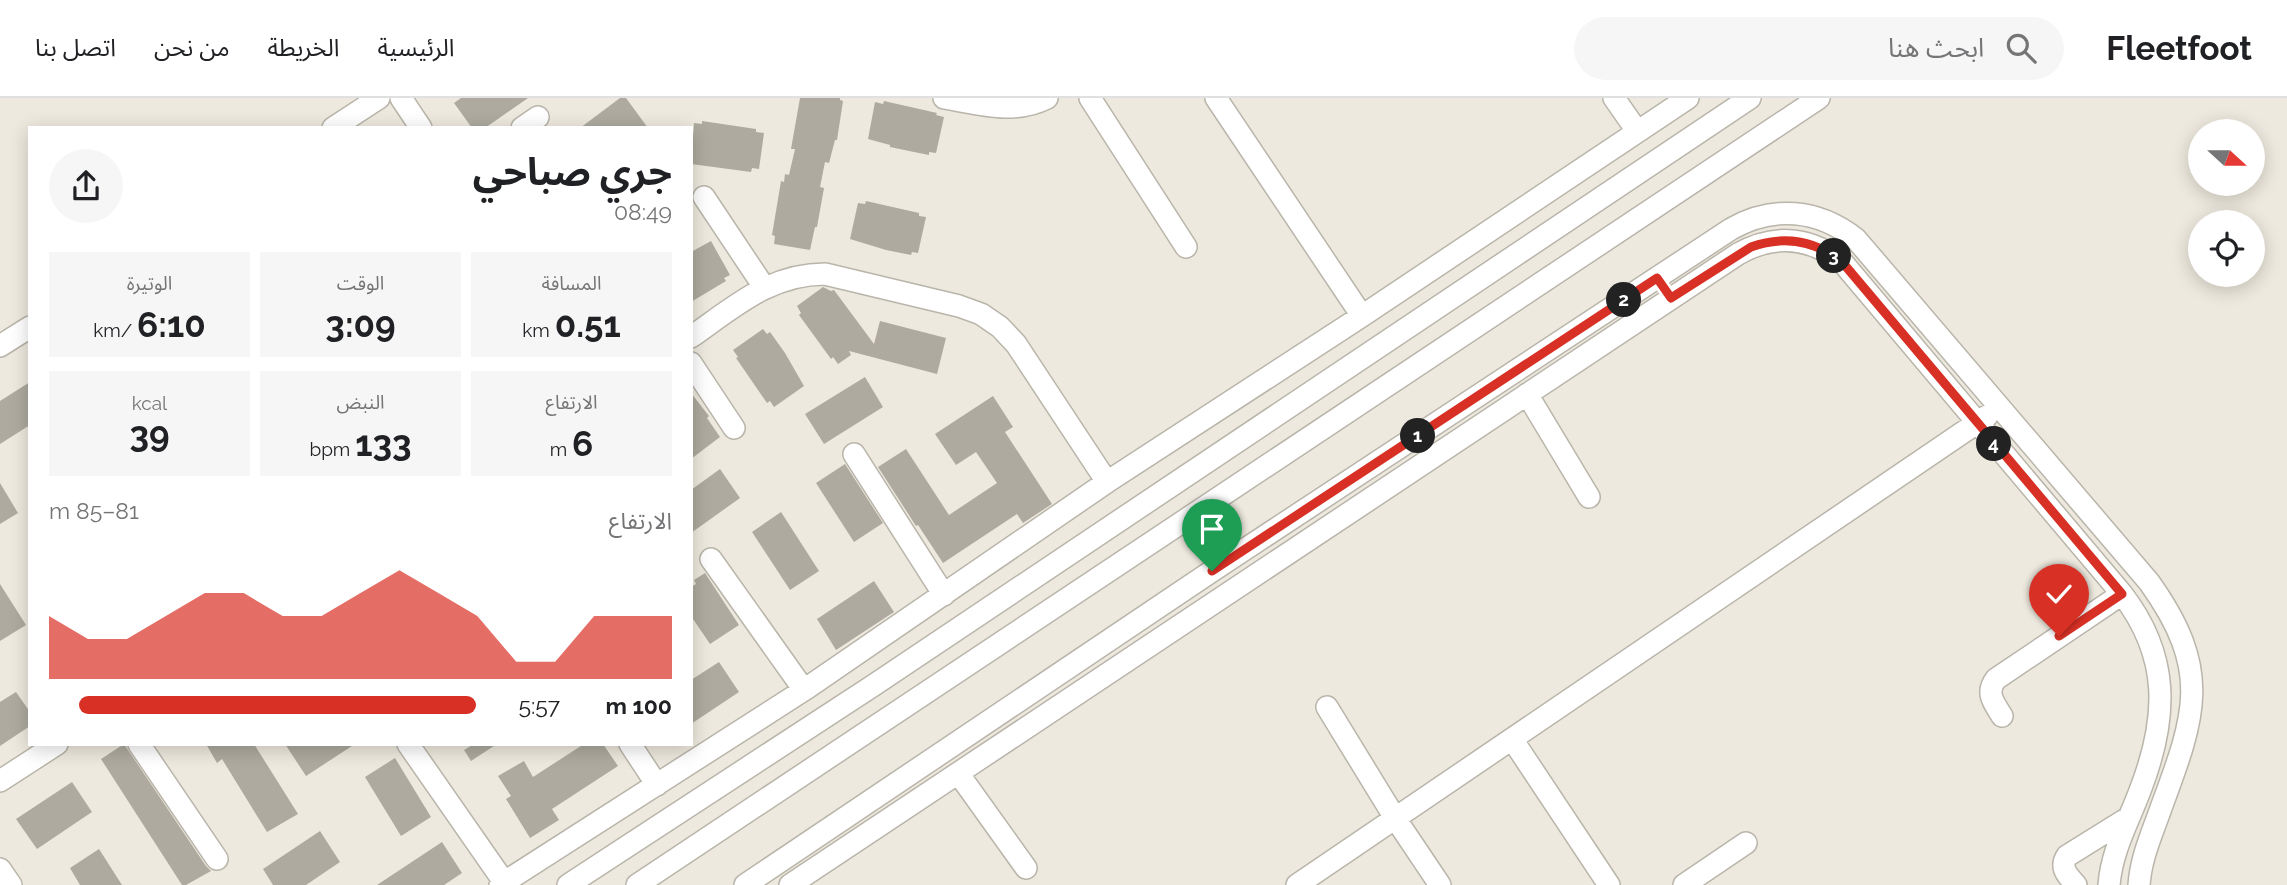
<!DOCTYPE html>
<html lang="ar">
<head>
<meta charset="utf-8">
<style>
  :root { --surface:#fff; --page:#f6f6f6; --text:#202124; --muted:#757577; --line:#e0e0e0; --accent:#d93025 }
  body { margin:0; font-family:Raleway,"Noto Sans Arabic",sans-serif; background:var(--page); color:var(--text); direction:rtl; height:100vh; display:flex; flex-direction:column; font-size:26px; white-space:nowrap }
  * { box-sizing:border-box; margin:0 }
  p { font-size:23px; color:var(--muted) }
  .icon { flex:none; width:38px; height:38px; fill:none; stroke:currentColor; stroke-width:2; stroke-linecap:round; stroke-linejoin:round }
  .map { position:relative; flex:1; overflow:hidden; direction:ltr }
  .drawer { position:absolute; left:28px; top:28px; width:665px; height:620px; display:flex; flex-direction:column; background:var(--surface); border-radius:0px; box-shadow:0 4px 18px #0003; direction:rtl }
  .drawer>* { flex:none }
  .needle { width:46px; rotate:111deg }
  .controls { position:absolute; left:2188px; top:21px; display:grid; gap:14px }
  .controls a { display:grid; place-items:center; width:77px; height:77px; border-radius:50%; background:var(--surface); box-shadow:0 4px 18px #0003; font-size:35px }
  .pin { position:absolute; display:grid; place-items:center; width:60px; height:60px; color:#fff; margin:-72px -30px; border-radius:50% 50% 50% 0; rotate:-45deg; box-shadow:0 0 7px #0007 }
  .pin .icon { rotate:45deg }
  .km { position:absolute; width:35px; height:35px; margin:-18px; border-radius:50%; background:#222; color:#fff; font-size:19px; line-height:35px; text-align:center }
  .round { display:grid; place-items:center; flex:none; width:74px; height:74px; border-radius:37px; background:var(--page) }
  .summary { display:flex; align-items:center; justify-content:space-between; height:119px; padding:0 21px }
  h1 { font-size:38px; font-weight:700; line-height:52px }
  .metrics { display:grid; grid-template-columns:repeat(3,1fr); gap:10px; height:119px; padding:7px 21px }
  .metrics div { display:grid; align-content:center; border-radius:0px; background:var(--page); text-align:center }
  .metrics b { font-size:35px; font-weight:700 }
  .metrics small { font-size:19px; font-weight:400 }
  .metrics p { font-size:19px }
  .chart { height:196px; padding:14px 21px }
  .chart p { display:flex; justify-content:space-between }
  .chart svg { width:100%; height:126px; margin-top:7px; fill:var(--accent); opacity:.7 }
  ul { padding:0 21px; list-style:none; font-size:23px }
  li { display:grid; grid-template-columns:112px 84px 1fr; align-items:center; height:52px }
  li i { height:18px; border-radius:9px; background:var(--accent) }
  header { display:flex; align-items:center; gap:42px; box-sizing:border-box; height:98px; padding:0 35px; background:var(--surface); border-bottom:2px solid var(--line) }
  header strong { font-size:33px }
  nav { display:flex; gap:38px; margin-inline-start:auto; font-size:24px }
  .search { width:490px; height:63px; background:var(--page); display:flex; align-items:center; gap:18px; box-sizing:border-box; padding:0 24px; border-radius:38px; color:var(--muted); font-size:26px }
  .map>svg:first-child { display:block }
</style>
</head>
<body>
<header>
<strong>Fleetfoot</strong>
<div class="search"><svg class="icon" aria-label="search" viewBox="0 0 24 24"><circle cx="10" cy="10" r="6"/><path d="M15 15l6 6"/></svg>ابحث هنا</div>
<nav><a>الرئيسية</a><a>الخريطة</a><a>من نحن</a><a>اتصل بنا</a></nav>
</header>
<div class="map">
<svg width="2287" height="787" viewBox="0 0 2287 787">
  <rect width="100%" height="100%" fill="#eee9de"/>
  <path fill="#aeaa9f" d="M461,0H528L485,30H472L454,5Z
    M620,0H626L648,30H580Z
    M800,0H840V2L843,3L837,42H835L829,65L825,64L820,89L824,90L817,129H815L810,152L774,146L775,138L772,137L781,83L784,84L785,76L789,77L795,51H791Z
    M884,3L937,15L936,17L944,19L936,55L929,54V57L914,54L890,49V47L868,41L875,4L883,6Z
    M702,23L756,31V34L764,35L759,71L752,70L751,74L691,66L694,25L702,26Z
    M866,103L919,115V118L926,119L918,155L912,154L911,157L886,152L850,141L858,105L865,106Z
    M711,143L730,177L724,180L726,183L691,204V154Z
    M823,189L831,193L834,192L874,246L880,223L946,240L937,276L849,253L851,257L838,266L833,259L831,261L799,217L801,215L797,208Z
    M763,231L767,236L770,234L785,255L804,288L774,309L770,303L767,305L736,260L738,259L733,252Z
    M865,279L883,309L824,346L805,316Z
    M30,284V327L0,346V303Z
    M691,295L709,318L707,320L720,339L691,361Z
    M993,298L1013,329L1005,334L1052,406L1023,425L1017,416L943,465L918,427L916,428L878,369L906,351L949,417L997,385L976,354L956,367L935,336Z
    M845,366L883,425L854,444L816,385Z
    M720,371L740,400L691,435V392Z
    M0,385L18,415L0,426Z
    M781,414L819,473L790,492L752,434Z
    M705,475L739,527L710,546L691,518V489L696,486L694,482Z
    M874,483L894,514L836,552L817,521Z
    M0,486L26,527L0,543Z
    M719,564L739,594L691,626V582Z
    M16,594L30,614V628L0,648V604Z
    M124,646L206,768L211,773L186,787H182L101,661Z
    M206,646H254L298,716L267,734L222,661L217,665Z
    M285,646H355L306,678Z
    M474,646H497L471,663L464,652Z
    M584,646H603L618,668L552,711L559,722L530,740L506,701L511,698L498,678L524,663L533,679Z
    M395,660L431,719L401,738L365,679Z
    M72,684L92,714L37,751L16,721Z
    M320,733L340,764L306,787H273L263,771Z
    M442,744L462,775L444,787H377Z
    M99,751L122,787H80L70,770Z"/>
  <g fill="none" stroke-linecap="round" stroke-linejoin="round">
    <defs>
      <path id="minor" d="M401,0L421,30
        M944,0C980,6 1013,17 1047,0
        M1090,0L1186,149
        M1216,0L1362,218
        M1614,0L1637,33
        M333,30L379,0
        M522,30L538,19
        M704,99L764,189
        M691,239C734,209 770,176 825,176L959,208L981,216L1000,229L1016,246L1107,384
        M0,248L30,229
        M691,265L734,330
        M1527,296L1589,399
        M854,356L944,497
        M711,461L804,592
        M1327,609L1395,720L1440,787
        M2002,618C1994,605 1985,595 1996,581L2122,496
        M1512,641L1609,787
        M139,646L217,761
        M408,646L504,784
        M630,646L657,687
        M958,675L1026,770
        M0,683L57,646
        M0,771L11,787
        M500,787L804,592L1107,384L1362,218L1688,0
        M568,787L874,587L1750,0
        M637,787L1819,0
        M745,787L1212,473L1731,131C1773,107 1818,111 1856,141L2149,484C2212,572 2196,616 2161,710C2152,736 2141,759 2139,787
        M790,787L1738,156C1775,135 1811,139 1843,165L2122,496C2170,558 2168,619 2141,690C2129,723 2112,751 2109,787
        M1297,787L1987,318
        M1684,787L1746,745
        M2076,787C2068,778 2059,770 2067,758L2128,720"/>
    </defs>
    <use href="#minor" stroke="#bab5aa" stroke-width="24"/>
    <use href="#minor" stroke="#fff" stroke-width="21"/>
  </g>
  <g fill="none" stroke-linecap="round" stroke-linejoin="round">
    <defs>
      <path id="route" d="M1212,473L1657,180L1671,200L1751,149C1785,137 1815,142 1843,165L2122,496L2059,538"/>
    </defs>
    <use href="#route" stroke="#fff" stroke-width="14"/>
    <use href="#route" stroke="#d93025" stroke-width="9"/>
  </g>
</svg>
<div class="controls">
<a><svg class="needle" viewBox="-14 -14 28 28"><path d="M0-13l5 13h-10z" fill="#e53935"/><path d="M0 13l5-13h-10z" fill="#757577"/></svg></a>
<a><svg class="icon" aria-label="locate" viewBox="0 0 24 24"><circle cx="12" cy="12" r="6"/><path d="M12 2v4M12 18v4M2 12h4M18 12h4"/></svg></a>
</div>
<div class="pin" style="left:1212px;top:473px;background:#1e9e55"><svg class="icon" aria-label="arrive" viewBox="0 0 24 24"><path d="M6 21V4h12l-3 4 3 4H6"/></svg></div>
<div class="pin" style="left:2059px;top:538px;background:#d93025"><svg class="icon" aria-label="check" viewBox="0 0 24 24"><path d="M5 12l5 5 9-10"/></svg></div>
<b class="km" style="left:1418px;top:338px">1</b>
<b class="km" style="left:1624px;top:202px">2</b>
<b class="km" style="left:1834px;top:158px">3</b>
<b class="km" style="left:1994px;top:346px">4</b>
<section class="drawer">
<div class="summary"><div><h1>جري صباحي</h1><p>08:49</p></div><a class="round"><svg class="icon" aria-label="share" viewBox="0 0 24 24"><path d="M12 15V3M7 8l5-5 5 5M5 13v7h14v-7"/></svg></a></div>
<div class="metrics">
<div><p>المسافة</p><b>0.51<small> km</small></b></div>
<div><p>الوقت</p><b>3:09</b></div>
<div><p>الوتيرة</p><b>6:10<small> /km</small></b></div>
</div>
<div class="metrics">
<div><p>الارتفاع</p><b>6<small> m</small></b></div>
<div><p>النبض</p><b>133<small> bpm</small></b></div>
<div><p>kcal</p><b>39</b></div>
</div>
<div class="chart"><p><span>الارتفاع</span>81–85 m</p>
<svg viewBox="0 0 160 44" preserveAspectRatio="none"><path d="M0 44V22L10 30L20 30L30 22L40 14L50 14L60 22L70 22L80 14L90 6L100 14L110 22L120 38L130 38L140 22L150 22L160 22V44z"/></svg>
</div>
<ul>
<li><b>100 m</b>5:57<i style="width:93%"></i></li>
</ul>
</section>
</div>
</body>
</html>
